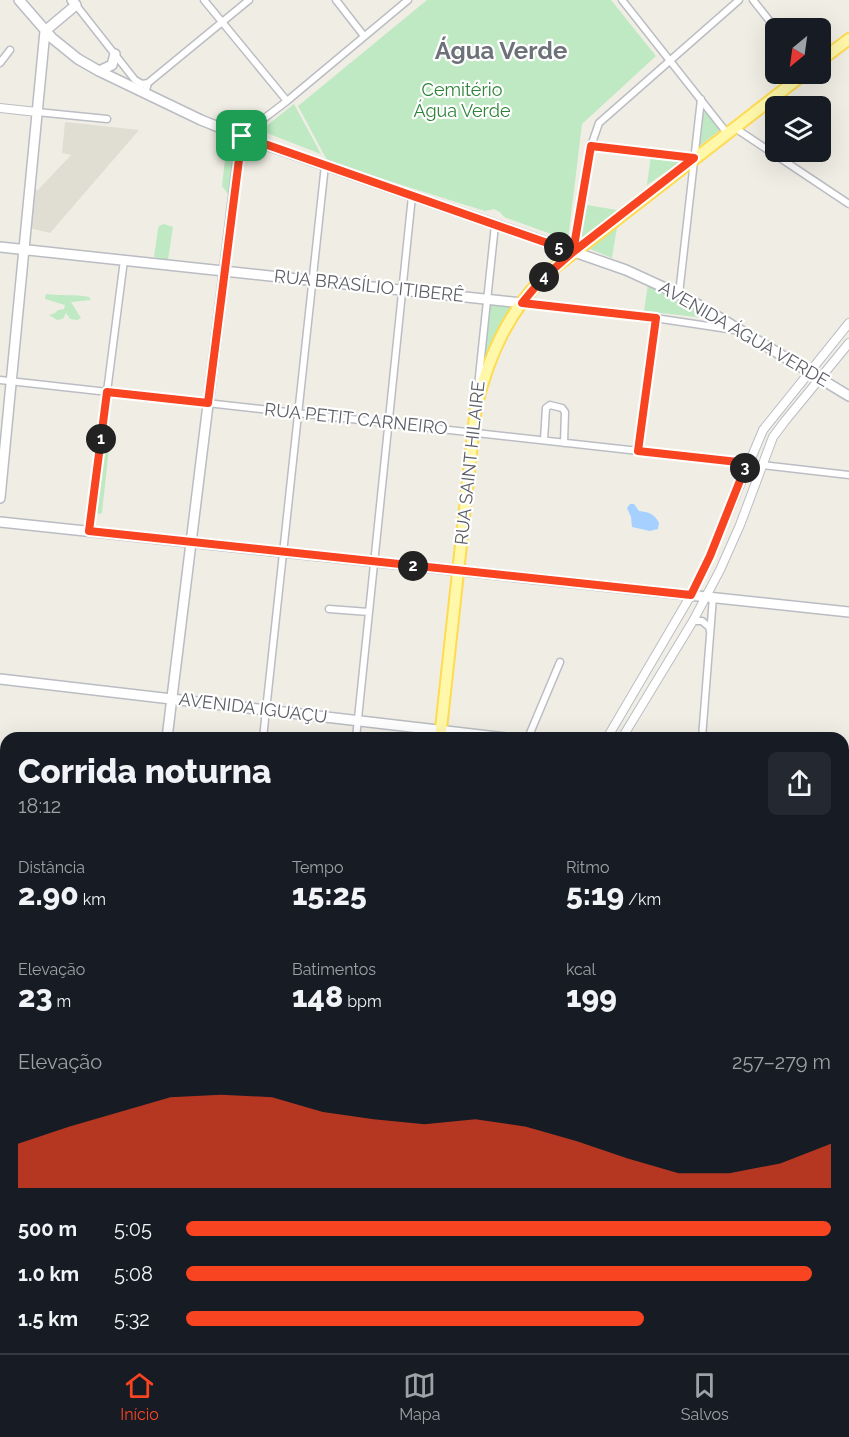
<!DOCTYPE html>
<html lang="pt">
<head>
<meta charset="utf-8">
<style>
  :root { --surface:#171b24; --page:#242831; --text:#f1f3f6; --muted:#9ea1a6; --line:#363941; --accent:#f84421 }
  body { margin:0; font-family:Raleway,sans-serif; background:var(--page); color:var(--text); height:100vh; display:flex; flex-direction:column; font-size:22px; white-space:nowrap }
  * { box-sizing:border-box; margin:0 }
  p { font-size:20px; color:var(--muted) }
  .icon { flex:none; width:33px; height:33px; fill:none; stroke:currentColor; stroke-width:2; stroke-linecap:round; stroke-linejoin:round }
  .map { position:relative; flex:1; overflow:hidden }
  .panel { position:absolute; left:0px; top:732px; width:849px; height:621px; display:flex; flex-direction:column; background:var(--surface); border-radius:18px 18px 0 0; box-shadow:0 6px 24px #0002 }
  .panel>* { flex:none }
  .needle { width:39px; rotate:209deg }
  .buttons { position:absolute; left:765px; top:18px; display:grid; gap:12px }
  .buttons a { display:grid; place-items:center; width:66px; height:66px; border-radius:9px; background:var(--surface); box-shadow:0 6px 24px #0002; font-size:30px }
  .pin { position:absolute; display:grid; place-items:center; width:51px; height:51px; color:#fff; margin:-26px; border-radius:12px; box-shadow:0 3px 9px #0006 }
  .km { position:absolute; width:30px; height:30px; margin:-15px; border-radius:50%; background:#222; color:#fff; font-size:16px; line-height:30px; text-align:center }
  .round { display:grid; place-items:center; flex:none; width:63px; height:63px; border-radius:9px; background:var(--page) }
  .head { display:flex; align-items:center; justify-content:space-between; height:102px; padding:0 18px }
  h1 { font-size:33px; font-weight:800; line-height:45px }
  .metrics { display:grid; grid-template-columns:repeat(3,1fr); gap:9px; height:102px; padding:6px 18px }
  .metrics div { display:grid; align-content:center }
  .metrics b { font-size:30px; font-weight:800 }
  .metrics small { font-size:16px; font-weight:400 }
  .metrics p { font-size:16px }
  .chart { height:168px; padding:12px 18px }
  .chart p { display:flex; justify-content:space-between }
  .chart svg { width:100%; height:108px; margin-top:6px; fill:var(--accent); opacity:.7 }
  ul { padding:0 18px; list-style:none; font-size:20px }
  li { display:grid; grid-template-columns:96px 72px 1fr; align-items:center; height:45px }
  li i { height:15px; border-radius:8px; background:var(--accent) }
  .menu { display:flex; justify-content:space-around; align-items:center; height:84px; border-top:2px solid var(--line); background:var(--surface); font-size:16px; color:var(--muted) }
  .menu a { display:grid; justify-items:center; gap:3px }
  .menu .on { color:var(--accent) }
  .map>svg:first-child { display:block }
</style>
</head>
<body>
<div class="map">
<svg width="849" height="1353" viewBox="0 0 849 1353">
  <rect width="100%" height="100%" fill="#f0eee4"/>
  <path fill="#e0ddd3" d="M65,122L139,130L50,233L29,228L33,189L38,190L71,155L62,153Z"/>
  <path fill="#bee9c2" d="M427,0H611L656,56L582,124L568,240L504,217L500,212L494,209L485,211L328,162L298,106Z
    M294,104L321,154L264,132L265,127Z
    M702,107L720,130L698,147Z
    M227,140L236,143L230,197L222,186Z
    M651,155L686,158L647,185Z
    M587,205L617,210L580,241Z
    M164,224L173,227L168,260L154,257L158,229L159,226Z
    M617,227L612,258L590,249Z
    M648,284L713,319L644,311Z
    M46,294C61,296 74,294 89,297L91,300L71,302L81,318L77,320L70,319L66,313L63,319L57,320L49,315L55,313L58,310L64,309L65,305L45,299Z
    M489,305L512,307L495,334L483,364Z
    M105,445L109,448L102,513L99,514L96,512Z"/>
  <path fill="#a5d0ff" d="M630,504H634L639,511C648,512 655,514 659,523L658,529L650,531L632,527L631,517L627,508Z"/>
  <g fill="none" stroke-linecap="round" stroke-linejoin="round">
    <defs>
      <path id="minor" d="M204,0L287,101
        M336,0L364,36
        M622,0L727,133
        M753,0L776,29
        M76,5L135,80L142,84L148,83
        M0,63L10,50
        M145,94L148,83L249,0
        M37,112L107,119
        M735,128L849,204
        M241,136L287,101L408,0
        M591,146L694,158
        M574,251L591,146L599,123L739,0
        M679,294L701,99
        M522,303L648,317L735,330
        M0,380L747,463
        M478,386L495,225
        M544,440L546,408L550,405L562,408L565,412L564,443
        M638,451L656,318
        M762,465L849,475
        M89,531L124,260
        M329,609L369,612
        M693,621H702L709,627L710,631
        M263,738L325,165
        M356,738L412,196
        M528,738L560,662
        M702,738L713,597
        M843,850L849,848
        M0,929L6,911
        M843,1191L849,1192"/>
      <path id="tertiary" d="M0,108L37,112
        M607,738L691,595L710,556L763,430L849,323
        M622,738L693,621L720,570L740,525L773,437L785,421L849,343
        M662,1353V1347"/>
      <path id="secondary" d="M19,0L52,38L78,59L99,71L201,120L241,136L626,270L687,298L849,396
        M99,71L112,65L115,54
        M0,247L522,303
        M0,498L45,31L76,5L72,0
        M0,522L849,612
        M0,679L506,738
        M167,738L241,136
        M843,779L849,780
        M0,972L6,973
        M0,987L6,988
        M843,1070H849
        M843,1250L849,1249
        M0,1252L6,1253
        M843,1342L849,1343
        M115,1347L117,1353
        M398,1353L399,1347"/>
      <path id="primary" d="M820,61L849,39
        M440,738L476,407C489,355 509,309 549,272L804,74
        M0,827L6,828
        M0,838L6,839
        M843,922H849
        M843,932L849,933
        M843,1009L849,946
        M0,1098L6,1099
        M0,1109H6
        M843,1137L849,1121"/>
    </defs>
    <use href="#minor" stroke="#bbbdc4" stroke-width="9"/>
    <use href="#tertiary" stroke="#bbbdc4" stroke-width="10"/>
    <use href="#secondary" stroke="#b9bcc3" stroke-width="12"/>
    <use href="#primary" stroke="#fedb4f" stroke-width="14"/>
    <use href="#minor" stroke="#fff" stroke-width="6"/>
    <use href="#tertiary" stroke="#fff" stroke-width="8"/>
    <use href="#secondary" stroke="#fff" stroke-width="9"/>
    <use href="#primary" stroke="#fff8aa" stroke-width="10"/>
  </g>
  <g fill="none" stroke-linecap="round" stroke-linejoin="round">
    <defs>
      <path id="route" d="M242,136L208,403L107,392L89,531L691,595L710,556L747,463L638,451L656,318L522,303L541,280L573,252L591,146L694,158L573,252L242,136"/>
    </defs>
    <use href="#route" stroke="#fff" stroke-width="12"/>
    <use href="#route" stroke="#f84421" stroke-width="8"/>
  </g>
  <g text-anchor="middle" stroke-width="4.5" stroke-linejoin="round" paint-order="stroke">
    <g font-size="18" fill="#2d8438" stroke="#fff">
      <text x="462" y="96">Cemitério<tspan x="462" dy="21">Água Verde</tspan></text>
    </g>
    <g font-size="18" fill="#5c5f66" stroke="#fff">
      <text transform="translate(369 286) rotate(6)" y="6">RUA BRASÍLIO ITIBERÊ</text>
      <text transform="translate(744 334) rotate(30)" y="6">AVENIDA ÁGUA VERDE</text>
      <text transform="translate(356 419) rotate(6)" y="6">RUA PETIT CARNEIRO</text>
      <text transform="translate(470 463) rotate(-84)" y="6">RUA SAINT HILAIRE</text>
      <text transform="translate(253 708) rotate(7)" y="6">AVENIDA IGUAÇU</text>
    </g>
    <g font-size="24" font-weight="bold" fill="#6d7178" stroke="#fff">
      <text x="501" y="59">Água Verde</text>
    </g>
  </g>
</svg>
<div class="buttons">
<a><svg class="needle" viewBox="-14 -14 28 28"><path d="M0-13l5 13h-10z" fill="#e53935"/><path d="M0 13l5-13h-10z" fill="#9ea1a6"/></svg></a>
<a><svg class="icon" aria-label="layers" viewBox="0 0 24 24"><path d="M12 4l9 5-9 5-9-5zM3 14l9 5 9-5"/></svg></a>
</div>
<div class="pin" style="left:242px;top:136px;background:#1e9e55"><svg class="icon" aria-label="arrive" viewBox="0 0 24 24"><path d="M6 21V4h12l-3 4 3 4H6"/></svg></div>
<b class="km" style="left:101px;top:439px">1</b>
<b class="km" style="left:413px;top:566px">2</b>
<b class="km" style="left:745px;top:468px">3</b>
<b class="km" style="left:544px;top:277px">4</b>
<b class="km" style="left:559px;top:247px">5</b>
<section class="panel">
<div class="head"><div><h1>Corrida noturna</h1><p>18:12</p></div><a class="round"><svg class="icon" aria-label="share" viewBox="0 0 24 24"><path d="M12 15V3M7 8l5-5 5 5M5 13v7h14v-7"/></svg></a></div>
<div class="metrics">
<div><p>Distância</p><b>2.90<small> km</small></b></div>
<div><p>Tempo</p><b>15:25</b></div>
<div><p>Ritmo</p><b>5:19<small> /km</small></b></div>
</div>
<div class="metrics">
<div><p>Elevação</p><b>23<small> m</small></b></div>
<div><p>Batimentos</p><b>148<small> bpm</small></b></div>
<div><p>kcal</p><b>199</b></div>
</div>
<div class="chart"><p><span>Elevação</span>257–279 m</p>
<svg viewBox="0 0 160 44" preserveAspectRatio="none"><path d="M0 44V26L10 19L20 13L30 7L40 6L50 7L60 13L70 16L80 18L90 16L100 19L110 25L120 32L130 38L140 38L150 34L160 26V44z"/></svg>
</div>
<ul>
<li><b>500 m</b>5:05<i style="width:100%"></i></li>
<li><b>1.0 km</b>5:08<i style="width:97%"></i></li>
<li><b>1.5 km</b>5:32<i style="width:71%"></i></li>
</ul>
</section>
</div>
<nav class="menu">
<a class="on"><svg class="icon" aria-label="home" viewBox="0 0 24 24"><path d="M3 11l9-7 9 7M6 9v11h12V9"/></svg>Início</a>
<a><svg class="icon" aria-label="map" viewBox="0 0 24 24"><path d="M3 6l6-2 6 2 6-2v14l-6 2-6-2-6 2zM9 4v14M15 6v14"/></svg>Mapa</a>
<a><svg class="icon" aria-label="saved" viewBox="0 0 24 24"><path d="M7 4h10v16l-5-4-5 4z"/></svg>Salvos</a>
</nav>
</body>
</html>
